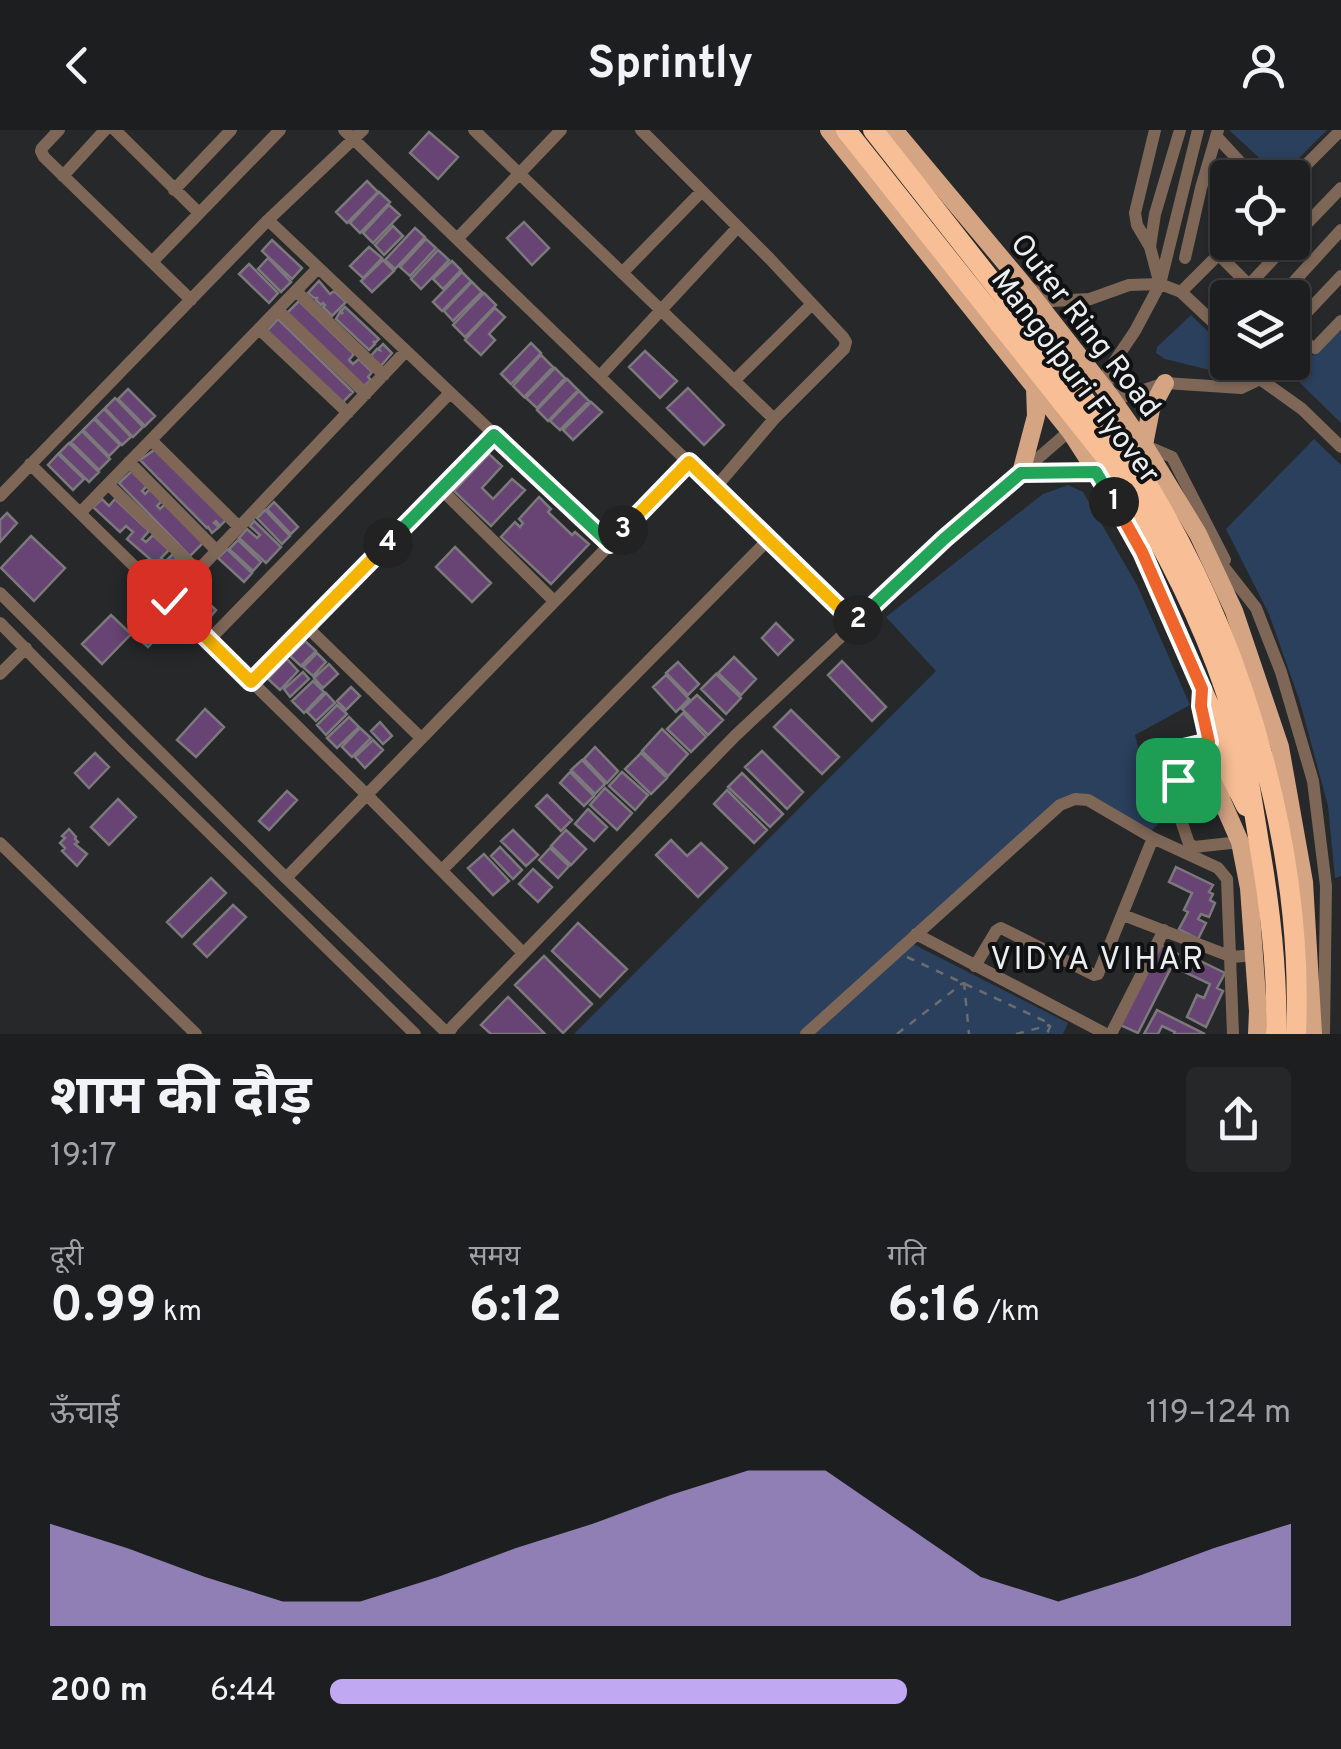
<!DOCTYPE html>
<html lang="hi">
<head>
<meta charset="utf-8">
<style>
  :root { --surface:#1d1e20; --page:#252729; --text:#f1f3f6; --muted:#a0a2a5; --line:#3b3c3e; --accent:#c1a8f3 }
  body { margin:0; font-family:Overpass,"Noto Sans Devanagari",sans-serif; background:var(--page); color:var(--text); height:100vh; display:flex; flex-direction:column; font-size:38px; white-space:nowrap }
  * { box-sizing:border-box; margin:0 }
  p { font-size:32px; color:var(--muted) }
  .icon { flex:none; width:55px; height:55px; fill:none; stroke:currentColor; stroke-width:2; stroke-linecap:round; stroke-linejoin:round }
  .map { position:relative; height:904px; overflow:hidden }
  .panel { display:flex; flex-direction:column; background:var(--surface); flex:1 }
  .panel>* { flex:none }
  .tools { position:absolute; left:1210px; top:30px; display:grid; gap:20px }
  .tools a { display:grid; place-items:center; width:100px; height:100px; border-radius:10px; background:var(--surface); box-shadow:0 2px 8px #0004,0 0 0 2px var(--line); font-size:50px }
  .pin { position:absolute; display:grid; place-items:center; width:85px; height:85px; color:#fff; margin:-42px; border-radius:20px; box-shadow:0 5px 15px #0006 }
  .km { position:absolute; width:50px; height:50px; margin:-25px; border-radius:50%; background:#222; color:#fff; font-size:28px; line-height:50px; text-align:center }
  .round { display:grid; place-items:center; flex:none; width:105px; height:105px; border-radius:10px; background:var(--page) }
  .head { display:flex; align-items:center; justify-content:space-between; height:170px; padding:0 50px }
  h1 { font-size:55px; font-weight:700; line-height:75px }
  .figures { display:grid; grid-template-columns:repeat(3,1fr); gap:15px; height:170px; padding:10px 50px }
  .figures div { display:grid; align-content:center }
  .figures b { font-size:50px; font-weight:700 }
  .figures small { font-size:28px; font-weight:400 }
  .figures p { font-size:28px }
  .chart { height:280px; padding:20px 50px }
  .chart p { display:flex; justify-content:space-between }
  .chart svg { width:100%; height:180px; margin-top:10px; fill:var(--accent); opacity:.7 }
  ul { padding:0 50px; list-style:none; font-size:32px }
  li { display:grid; grid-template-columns:160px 120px 1fr; align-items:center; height:75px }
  li i { height:25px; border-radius:12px; background:var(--accent) }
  header { display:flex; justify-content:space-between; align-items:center; height:130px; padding:0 50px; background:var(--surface); font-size:45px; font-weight:700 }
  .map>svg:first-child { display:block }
</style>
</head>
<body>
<header><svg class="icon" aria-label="back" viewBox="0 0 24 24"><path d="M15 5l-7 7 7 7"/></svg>Sprintly<svg class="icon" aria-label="person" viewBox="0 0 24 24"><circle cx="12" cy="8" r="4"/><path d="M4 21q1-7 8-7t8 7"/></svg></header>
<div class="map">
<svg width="1341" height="904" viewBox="0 0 1341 904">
  <rect width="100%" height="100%" fill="#27282a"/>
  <path fill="#2b405d" d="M1229,0H1327L1280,47Z
    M1191,185L1227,220L1228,232L1237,233L1239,237L1236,243L1230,245L1165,229L1156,223L1157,217Z
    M1338,198L1341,201V293L1293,246Z
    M1314,309L1341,335V746L1335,748L1328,676L1300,572L1269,484L1226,399Z
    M1068,355L1083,362L1137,455L1190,575L1135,605L1158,694L1147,705L1075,666L802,904H574L936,541L886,487L1043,364Z
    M913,814L1068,893L1063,904H815Z"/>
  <path fill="#674473" stroke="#7b797b" stroke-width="2.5" d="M429,2L458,27L438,49L410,23Z
    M367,51L378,62L347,93L336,82Z
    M379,62L390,72L360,103L350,93Z
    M389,75L400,85L373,113L363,103Z
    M524,92L549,118L532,135L507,108Z
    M393,96L403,106L384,125L375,115Z
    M415,98L425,107L395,139L385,130Z
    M426,109L436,118L410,146L400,137Z
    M272,110L302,138L292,149L262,121Z
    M369,117L382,128L363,148L350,136Z
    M438,120L449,130L421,159L411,149Z
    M268,128L291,152L281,162L258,139Z
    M383,130L394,141L372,162L361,151Z
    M452,131L461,140L443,159L433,149Z
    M249,134L278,163L269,173L239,144Z
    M462,142L471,151L442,181L433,172Z
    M319,151L330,164L334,161L346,172L332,186L323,177L325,175L323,173L321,175L316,170L317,168H314L308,163Z
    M472,152L482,162L453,191L444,181Z
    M484,163L496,175L465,207L453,195Z
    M299,171L354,224L349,230L353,234L359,229L372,242L368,247L371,250L363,257L286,184Z
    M345,177L379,209L375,213L373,211L375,214L369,220L336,189L340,182L343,184L341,181Z
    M495,178L505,187L489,204L495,210L481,225L465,210Z
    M278,189L353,262L341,274L265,203Z
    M531,213L541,223L511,254L501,244Z
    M383,214L392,223L380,237L370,227L377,219L380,220L379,218Z
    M645,221L677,251L660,268L629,237Z
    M541,225L553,237L524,267L513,256Z
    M555,238L565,248L537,278L526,268Z
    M567,249L578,260L548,291L537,280Z
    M688,258L724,295L704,315L667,278Z
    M128,259L155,286L145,296L118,269Z
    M579,261L589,271L560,300L550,291Z
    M115,268L143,297L133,307L105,278Z
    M591,272L602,282L573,310L563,300Z
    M104,279L131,307L122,315L95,288Z
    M94,289L120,315L109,326L83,300Z
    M82,301L110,329L99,340L71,312Z
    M69,313L99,342L89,352L59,323Z
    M157,318L227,389L220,396L216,391L214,393L219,397L212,403L208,397L207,398L140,330Z
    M58,324L84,349L73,360L48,335Z
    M489,324L502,336L482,358L493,369L512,349L525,360L491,396L454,361Z
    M133,340L148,355L142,361L145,364L151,358L163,370L157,376L160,379L166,373L203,413L190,426L119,353Z
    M539,367L551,379L548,382L572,405L575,402L589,414L551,454L501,407L515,392L520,397L523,393L519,389Z
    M102,369L109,376L115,369L149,401L142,409L146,412L153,405L169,420L161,428L165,432L173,424L177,428L170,435L175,440L164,451L145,433L150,429L127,409L133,402L126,396L120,402L93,377Z
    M274,372L298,397L291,404L267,379Z
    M265,380L290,406L282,414L257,388Z
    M7,383L17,393L0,412V390Z
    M254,391L281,417L266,433L239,408L247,399L257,408L260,405L250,396Z
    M31,406L65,438L34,471L1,438Z
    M238,410L261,432L253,441L229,419Z
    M455,417L491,453L472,472L436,437Z
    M227,419L252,443L244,452L218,428Z
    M191,457L216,480L207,491L181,468Z
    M111,485L131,504L102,534L82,514Z
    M160,485L170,494L148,517L138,508Z
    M776,493L793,510L778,525L762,508Z
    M305,511L316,521L301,536L290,526Z
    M317,523L326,532L313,546L303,537Z
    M734,527L756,549L741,565L718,543Z
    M287,529L298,541L280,560L268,549Z
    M842,531L886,577L872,591L828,545Z
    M678,532L699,554L688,565L666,543Z
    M329,534L338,544L323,558L314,548Z
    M303,542L309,549L290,567L284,559Z
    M716,544L741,568L726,584L701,559Z
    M666,545L689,569L676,582L653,557Z
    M313,551L324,562L304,583L292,571Z
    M351,557L360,566L346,580L337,571Z
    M326,563L335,573L316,591L307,582Z
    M697,565L723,590L708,605L682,579Z
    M337,575L347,584L326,605L317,595Z
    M205,579L224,597L196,627L177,610Z
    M791,580L839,627L822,644L774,597Z
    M683,583L706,607L691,622L667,599Z
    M349,587L359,597L337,618L327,608Z
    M380,592L392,606L383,614L371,601Z
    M360,598L371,608L352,627L342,617Z
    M662,599L688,624L668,646L642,621Z
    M373,610L383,620L365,638L355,627Z
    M595,617L618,641L607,653L584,629Z
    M762,621L803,662L787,679L745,637Z
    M95,623L109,637L89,658L75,643Z
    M641,623L667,648L651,664L625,639Z
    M582,630L605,654L595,664L571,640Z
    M570,642L594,666L584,676L560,653Z
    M622,642L648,665L635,680L609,656Z
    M742,643L783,684L770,697L728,657Z
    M605,658L632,683L617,700L590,675Z
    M727,660L767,700L754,713L714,674Z
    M287,661L297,670L269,700L259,691Z
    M547,665L572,690L561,701L536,676Z
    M118,669L136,687L109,715L91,697Z
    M588,679L607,697L594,711L575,694Z
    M69,699L76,707L75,709L78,712L75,714L87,724L77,736L62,721L65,718L60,713L65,708L62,706Z
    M513,700L538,725L526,736L501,711Z
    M566,700L586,719L571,735L551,716Z
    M671,710L687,726L701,713L727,738L698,767L656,725Z
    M500,717L522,740L513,749L491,726Z
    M550,718L569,736L558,748L539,730Z
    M484,724L509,751L493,765L468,738Z
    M1176,737L1213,755L1209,762L1213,764L1210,770L1215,773L1209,787L1201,784L1198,789L1206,793L1198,809L1179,799L1188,782L1184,780L1192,763L1169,752Z
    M533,739L552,757L538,772L519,754Z
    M211,748L226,763L182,807L167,792Z
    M233,775L246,787L207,827L194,814Z
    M578,793L627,839L600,867L552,821Z
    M1161,815L1178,824L1138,903L1120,895Z
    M1186,824L1225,843L1217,858L1223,861L1206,897L1187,887L1197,865L1204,868L1210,854L1178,839Z
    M544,826L592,874L563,903L515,855Z
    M508,867L545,904H491L481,895Z
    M1157,880L1205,904H1174L1175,902L1162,896L1158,904H1144Z"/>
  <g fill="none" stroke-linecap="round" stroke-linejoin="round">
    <path stroke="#6b6c6e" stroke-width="2.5" stroke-dasharray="8 8" stroke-linecap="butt" d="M907,827L1051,894L1047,904
      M964,852L969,904
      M897,904L963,853
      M1016,904L1050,895"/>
    <path stroke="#7e6757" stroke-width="12" d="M59,0L42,18L41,21L44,27L191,170
      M115,0L199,83
      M344,0L855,493
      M474,0L774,289L715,358
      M641,0L770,129L843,207L846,212L844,219L774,289
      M1216,6L1255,48
      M63,46L105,0
      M1292,49L1341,0
      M174,60L231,0
      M268,90L610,414
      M457,109L561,0
      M1292,109L1341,58
      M1150,117L1137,95L1135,83L1155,0
      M1219,125L1262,168
      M1185,128L1201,58L1218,0
      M152,132L280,0
      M622,143L702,61
      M1341,146L1292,198L1311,217L1315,218L1341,191
      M1159,151L1150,117L1155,84L1180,0
      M1249,155L1289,112
      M1028,157L1052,171L1090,169L1129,155L1160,154L1181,162L1228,206
      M296,161L384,245
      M1181,162L1231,112
      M1279,168L1341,100
      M278,180L366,264
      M259,199L348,283
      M1252,232L1260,249L1302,279L1341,317
      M600,246L738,97
      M734,251L812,174
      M1107,262L1108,241L1135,201L1160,154L1198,0
      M1107,262L1123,267L1165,253L1241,258L1260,249
      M151,310L239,397
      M1144,315L1172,327L1225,430
      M129,332L217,421
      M30,334L366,664L523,823
      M108,354L198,441
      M441,359L554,471
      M0,366L268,90L363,0
      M80,383L318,138
      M1212,422L1256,478L1281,542L1313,651L1326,756L1324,904
      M0,463L286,748L448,904
      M169,471L406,221
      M0,493L124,619L415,904
      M306,496L421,608
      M209,510L450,263
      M0,544L26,518
      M251,552L494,305
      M1209,612L1174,619L1170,623L1177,648L1180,651L1216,644
      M1222,671L1179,684L1189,714L1194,717L1240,712
      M0,713L196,904
      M442,740L768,410
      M286,748L689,333
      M1123,785L1232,827L1255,825
      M916,804L1106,904
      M975,836L996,801L1001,798L1094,845L1098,844L1153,708
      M448,904L453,896L735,606L945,409L1074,297
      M806,904L1060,675L1075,669L1088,670L1153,708L1218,738L1227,749L1233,904
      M1111,904L1164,800"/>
    <path stroke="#d5a583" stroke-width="18" d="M829,0L1070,301L1106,357L1143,422L1202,559L1201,576L1222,671L1240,712L1249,758L1258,881L1257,904
      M894,0L1022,153L1107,262L1144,315L1198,404L1234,481L1280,617L1304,752L1313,904
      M1035,258L1036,286L1021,343L1096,342
      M1144,315L1151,279L1165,253"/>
    <path stroke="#f8be95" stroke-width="20" d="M846,0L1000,194
      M873,0L1016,182
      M1154,366C1246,521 1304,723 1296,904
      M1138,375C1177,441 1211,511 1233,585C1246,626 1252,670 1259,713C1270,776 1278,840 1276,904
      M1202,559L1218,596L1227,638L1246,676"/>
    <path stroke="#f8be95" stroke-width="20" d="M1016,182L1135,334L1154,366
      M1000,194L1120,345L1138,375"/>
  </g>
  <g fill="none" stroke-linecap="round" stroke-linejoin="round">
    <defs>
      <path id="split-1" d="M1114,372L1142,422L1202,559L1201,576L1209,612L1171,621L1178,650"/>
      <path id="split-2" d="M858,490L944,409L1021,343L1096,342L1114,372"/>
      <path id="split-3" d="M623,400L689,332L855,493L858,490"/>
      <path id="split-4" d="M388,413L494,305L610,414L623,400"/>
      <path id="split-5" d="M169,471L251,552L388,413"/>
    </defs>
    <use href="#split-1" stroke="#fff" stroke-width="20"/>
    <use href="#split-2" stroke="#fff" stroke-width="20"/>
    <use href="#split-3" stroke="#fff" stroke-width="20"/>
    <use href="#split-4" stroke="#fff" stroke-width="20"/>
    <use href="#split-5" stroke="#fff" stroke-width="20"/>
    <use href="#split-1" stroke="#f0652b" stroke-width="12"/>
    <use href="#split-2" stroke="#22a559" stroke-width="12"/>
    <use href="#split-3" stroke="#f5b400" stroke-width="12"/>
    <use href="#split-4" stroke="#22a559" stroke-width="12"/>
    <use href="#split-5" stroke="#f5b400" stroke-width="12"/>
  </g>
  <g text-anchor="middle" stroke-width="8" stroke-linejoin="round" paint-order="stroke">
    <g font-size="30" fill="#edeeef" stroke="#101112">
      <text transform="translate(1086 195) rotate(52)" y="10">Outer Ring Road</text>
      <text transform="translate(1076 246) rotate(53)" y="10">Mangolpuri Flyover</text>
    </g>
    <g font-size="32" letter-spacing="2.5" fill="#edeeef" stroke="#101112">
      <text x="1098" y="839">VIDYA VIHAR</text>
    </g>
  </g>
</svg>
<div class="tools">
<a><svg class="icon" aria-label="locate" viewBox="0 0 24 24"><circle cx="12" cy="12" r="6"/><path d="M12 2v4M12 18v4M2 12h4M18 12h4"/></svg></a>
<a><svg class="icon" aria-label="layers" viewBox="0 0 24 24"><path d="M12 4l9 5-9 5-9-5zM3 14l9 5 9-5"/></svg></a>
</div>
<div class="pin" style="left:1178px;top:650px;background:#1e9e55"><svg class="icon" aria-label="arrive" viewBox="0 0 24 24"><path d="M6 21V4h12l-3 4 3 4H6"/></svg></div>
<div class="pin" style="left:169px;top:471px;background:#d93025"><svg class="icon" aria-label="check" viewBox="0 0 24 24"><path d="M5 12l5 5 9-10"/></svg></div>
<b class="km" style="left:1114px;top:372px">1</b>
<b class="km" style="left:858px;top:490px">2</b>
<b class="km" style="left:623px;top:400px">3</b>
<b class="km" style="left:388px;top:413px">4</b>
</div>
<section class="panel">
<div class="head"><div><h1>शाम की दौड़</h1><p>19:17</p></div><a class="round"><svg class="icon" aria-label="share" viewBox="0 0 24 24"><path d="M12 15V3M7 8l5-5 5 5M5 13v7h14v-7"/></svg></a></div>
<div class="figures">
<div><p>दूरी</p><b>0.99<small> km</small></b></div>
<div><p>समय</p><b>6:12</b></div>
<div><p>गति</p><b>6:16<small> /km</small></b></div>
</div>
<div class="chart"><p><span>ऊँचाई</span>119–124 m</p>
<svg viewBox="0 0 160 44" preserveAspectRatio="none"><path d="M0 44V19L10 25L20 32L30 38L40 38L50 32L60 25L70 19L80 12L90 6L100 6L110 19L120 32L130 38L140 32L150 25L160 19V44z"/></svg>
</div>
<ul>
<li><b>200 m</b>6:44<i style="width:60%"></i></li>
</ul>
</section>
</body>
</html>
